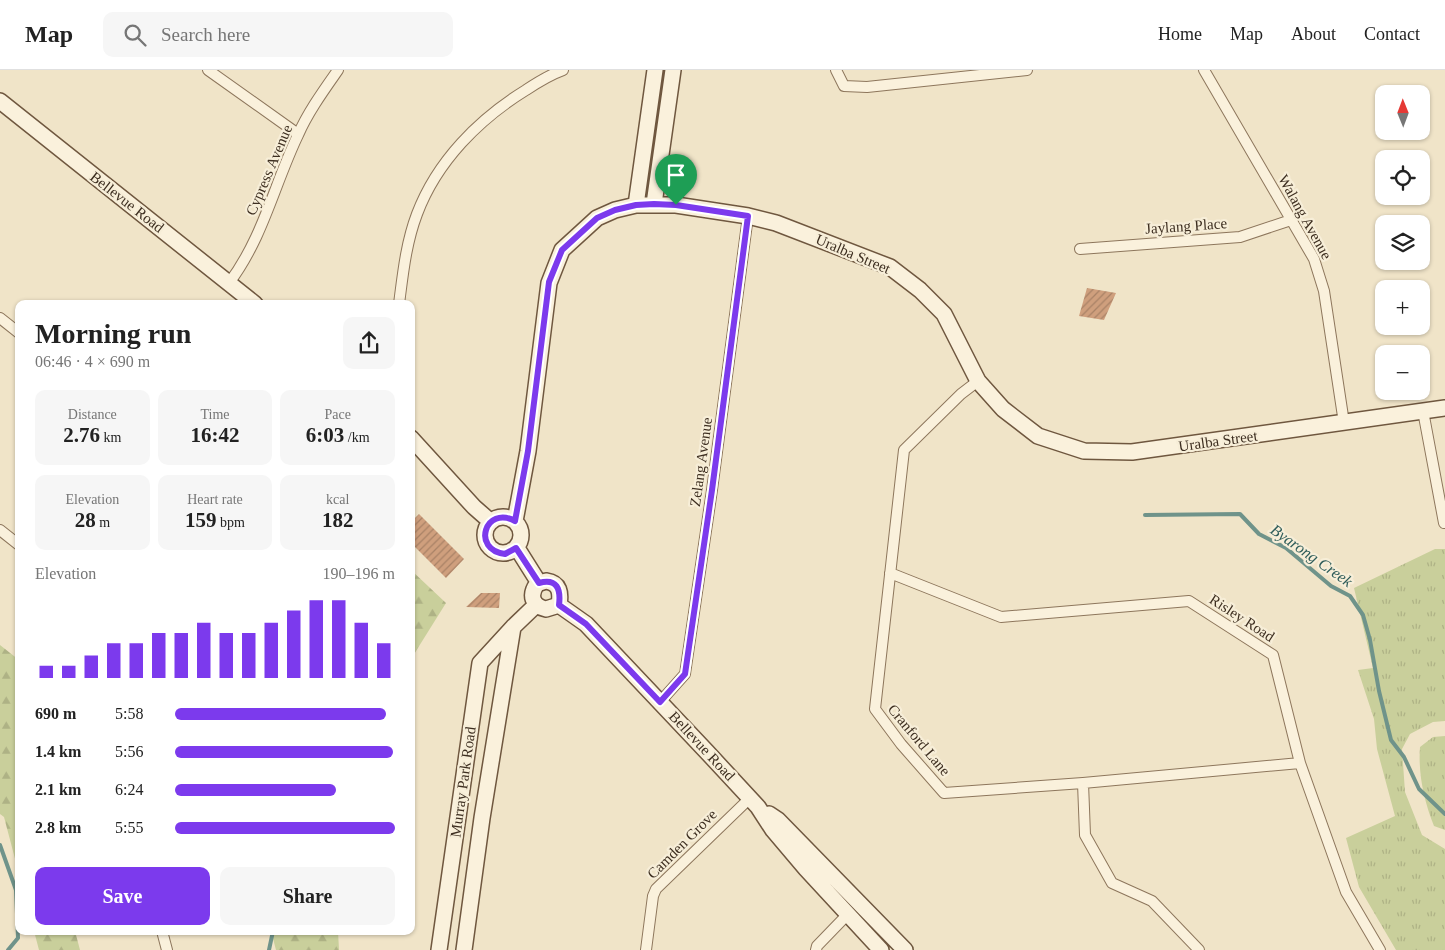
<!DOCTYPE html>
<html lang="en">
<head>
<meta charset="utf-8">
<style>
  :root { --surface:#fff; --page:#f6f6f6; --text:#222; --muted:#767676; --line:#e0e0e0; --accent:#7c3aed }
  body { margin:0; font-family:Georgia,serif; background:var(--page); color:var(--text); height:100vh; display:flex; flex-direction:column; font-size:19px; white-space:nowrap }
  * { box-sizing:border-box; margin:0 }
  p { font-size:16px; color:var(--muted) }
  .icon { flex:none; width:28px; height:28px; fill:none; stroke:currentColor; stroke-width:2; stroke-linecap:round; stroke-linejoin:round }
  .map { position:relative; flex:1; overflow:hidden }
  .panel { position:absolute; left:15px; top:230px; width:400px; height:635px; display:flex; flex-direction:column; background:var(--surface); border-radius:10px; box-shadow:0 1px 4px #0004 }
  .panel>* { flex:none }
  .needle { width:32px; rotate:359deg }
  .fabs { position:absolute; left:1375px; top:15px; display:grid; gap:10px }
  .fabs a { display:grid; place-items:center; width:55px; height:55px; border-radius:10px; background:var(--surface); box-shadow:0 1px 4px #0004; font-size:25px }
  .pin { position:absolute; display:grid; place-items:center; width:42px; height:42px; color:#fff; margin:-51px -21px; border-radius:50% 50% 50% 0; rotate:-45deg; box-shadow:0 0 5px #0007 }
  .pin .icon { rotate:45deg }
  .round { display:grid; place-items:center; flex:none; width:52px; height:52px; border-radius:10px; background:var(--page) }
  .headline { display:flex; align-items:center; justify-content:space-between; height:85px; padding:0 20px }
  h1 { font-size:28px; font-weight:800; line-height:38px }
  .figures { display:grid; grid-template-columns:repeat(3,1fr); gap:8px; height:85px; padding:5px 20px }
  .figures div { display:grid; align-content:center; border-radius:10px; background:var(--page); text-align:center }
  .figures b { font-size:21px; font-weight:800 }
  .figures small { font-size:14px; font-weight:400 }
  .figures p { font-size:14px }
  .chart { height:140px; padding:10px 20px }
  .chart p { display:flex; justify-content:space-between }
  .chart svg { width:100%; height:90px; margin-top:5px; stroke:var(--accent); stroke-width:6 }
  .primary-button { display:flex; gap:10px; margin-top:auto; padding:10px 20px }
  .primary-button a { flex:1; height:58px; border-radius:10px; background:var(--accent); color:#fff; font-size:20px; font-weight:800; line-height:58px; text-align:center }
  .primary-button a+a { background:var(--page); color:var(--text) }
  ul { padding:0 20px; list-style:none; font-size:16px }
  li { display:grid; grid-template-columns:80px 60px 1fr; align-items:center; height:38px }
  li i { height:12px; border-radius:6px; background:var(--accent) }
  header { display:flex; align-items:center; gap:30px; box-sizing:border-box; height:70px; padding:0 25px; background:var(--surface); border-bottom:1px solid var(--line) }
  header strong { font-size:24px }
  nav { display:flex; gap:28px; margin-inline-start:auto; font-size:18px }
  .search { width:350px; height:45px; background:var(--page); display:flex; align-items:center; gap:12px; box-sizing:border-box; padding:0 18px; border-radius:10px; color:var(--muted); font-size:19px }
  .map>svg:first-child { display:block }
</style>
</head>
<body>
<header>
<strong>Map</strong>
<div class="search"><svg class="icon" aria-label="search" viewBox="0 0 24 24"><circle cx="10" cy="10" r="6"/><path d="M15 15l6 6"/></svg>Search here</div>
<nav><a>Home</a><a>Map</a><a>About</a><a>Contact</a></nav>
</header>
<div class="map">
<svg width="1445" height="880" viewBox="0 0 1445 880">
  <defs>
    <pattern id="forest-firs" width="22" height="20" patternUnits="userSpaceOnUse" patternTransform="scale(1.25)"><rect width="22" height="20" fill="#c9cf9b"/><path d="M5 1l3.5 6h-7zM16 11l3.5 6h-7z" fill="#aeb285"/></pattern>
    <pattern id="park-tufts" width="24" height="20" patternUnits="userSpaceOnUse" patternTransform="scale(1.25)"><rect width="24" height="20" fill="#c9cf9b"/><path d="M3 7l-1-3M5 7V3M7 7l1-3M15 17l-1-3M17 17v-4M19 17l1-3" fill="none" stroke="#aeb285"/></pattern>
    <pattern id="building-hatch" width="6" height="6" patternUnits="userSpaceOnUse" patternTransform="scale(1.25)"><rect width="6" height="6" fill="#cf9f7d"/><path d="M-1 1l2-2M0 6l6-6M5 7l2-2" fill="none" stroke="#a98266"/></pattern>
  </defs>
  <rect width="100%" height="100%" fill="#f0e4c8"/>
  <path fill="url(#forest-firs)" d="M411,500L446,533L411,589Z
    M0,575L19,590V804L4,747L0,744Z
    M34,861H75L80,880H39Z
    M271,861H338L339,880H276Z"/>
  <path fill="url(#park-tufts)" d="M1435,479H1445V651L1433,652L1410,664L1402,679L1405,722L1422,765L1445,779V880H1396L1359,817L1346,768L1395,746L1377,679L1374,649L1358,600L1373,598L1354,518Z
    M1445,666V760L1434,756C1424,731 1418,704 1420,677L1433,667Z"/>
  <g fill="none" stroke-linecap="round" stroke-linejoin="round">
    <path stroke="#6f938a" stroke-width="4" d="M1145,445L1240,444L1259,464L1286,478L1331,516L1350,526L1363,545L1370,570L1379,621L1391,670L1404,687L1419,719L1445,744
      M0,775L16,820L18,868L8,880
      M269,880L273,861"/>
  </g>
  <path fill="url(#building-hatch)" d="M1087,218L1116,223L1104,250L1079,246Z
    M419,444L464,489L446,508L411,473V452Z
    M481,523H500L499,538L466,537Z"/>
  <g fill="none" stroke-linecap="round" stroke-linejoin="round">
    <defs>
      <path id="street" d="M208,0L298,64
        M836,0L844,16L867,17L1027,0
        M1204,0L1314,189L1324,221L1344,353
        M1080,179L1240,167L1291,150
        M229,213C263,168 274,115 298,65C308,42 324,20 338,0
        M399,234C403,203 406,173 417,144C437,91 479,49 526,20C538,12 549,5 563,0
        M0,248L19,263
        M978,311L961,324L904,380L875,639L901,674L944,723L1083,713L1300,693
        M1423,341L1444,453
        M0,460L19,475
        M890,503L1001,547L1189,531L1273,585L1300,693L1346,822L1380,880
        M660,632L685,604L712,420L748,146
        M1083,713L1085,765L1112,813L1152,831L1199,880
        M162,861L167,880
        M646,880L653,826L656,819L750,728
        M816,880L817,876L847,845"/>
      <path id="secondary" d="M0,31L255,234
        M654,134L673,0
        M636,135L655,0
        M411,368L474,437L491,452
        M485 465a18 18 0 1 1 36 0a18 18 0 1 1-36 0Z
        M515,451L528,381L549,213L562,180L597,148L615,140L636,135H676L748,146L776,153L890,197L920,220L944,244L978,311L1003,339L1038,366L1084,381L1132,382L1445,338
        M517,478L539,513
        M546,511C560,513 561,523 559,535L546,539C532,536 529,525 537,514Z
        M559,535L586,554L707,682L758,737L773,760L806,799L881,880
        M769,744L778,750L905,880
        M439,880L480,593L513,557L536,535
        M464,880L482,748L513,557"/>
    </defs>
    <use href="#street" stroke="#8d765c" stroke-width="12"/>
    <use href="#secondary" stroke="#6f573f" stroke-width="18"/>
    <use href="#street" stroke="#faf1dc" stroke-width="10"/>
    <use href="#secondary" stroke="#faf1dc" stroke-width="15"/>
  </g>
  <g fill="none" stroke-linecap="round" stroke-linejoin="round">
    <defs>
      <path id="route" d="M654,134L676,135L748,146L712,420L685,604L660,632L586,554L559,535C561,519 557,508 539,513L516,478L505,484C471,480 485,435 515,451L528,381L549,212L562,180L597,148L615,140L636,135Z"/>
    </defs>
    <use href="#route" stroke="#fff" stroke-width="10"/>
    <use href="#route" stroke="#7c3aed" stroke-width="6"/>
  </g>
  <g text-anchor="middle" stroke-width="4.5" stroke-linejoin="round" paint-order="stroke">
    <g font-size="15" fill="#3d2e20" stroke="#f7eed8">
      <text transform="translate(269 100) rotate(-67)" y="5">Cypress Avenue</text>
      <text transform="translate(127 132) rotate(38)" y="5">Bellevue Road</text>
      <text transform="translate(1305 147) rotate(61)" y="5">Walang Avenue</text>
      <text transform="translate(1186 156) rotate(-4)" y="5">Jaylang Place</text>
      <text transform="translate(853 184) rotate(23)" y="5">Uralba Street</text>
      <text transform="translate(1218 371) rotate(-8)" y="5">Uralba Street</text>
      <text transform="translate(701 392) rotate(-82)" y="5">Zelang Avenue</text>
      <text transform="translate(1242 548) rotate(33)" y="5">Risley Road</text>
      <text transform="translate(919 670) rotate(50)" y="5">Cranford Lane</text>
      <text transform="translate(702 676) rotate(47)" y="5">Bellevue Road</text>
      <text transform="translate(463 712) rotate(-82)" y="5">Murray Park Road</text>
      <text transform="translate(682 774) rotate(-45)" y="5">Camden Grove</text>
    </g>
    <g font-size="16" font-style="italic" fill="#2f5d5a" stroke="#f7eed8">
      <text transform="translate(1312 485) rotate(35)" y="6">Byarong Creek</text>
    </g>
  </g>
</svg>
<div class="fabs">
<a><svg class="needle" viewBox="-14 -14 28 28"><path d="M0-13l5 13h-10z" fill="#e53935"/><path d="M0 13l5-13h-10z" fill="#767676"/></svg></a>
<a><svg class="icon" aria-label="locate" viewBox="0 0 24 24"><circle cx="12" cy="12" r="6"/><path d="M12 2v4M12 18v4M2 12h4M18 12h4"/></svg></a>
<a><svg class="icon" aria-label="layers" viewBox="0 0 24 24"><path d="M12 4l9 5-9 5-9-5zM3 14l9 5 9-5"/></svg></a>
<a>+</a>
<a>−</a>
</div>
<div class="pin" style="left:676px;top:135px;background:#1e9e55"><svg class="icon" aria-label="arrive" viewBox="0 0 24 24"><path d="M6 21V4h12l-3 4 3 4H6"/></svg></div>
<section class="panel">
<div class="headline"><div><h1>Morning run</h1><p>06:46 · 4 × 690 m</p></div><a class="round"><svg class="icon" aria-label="share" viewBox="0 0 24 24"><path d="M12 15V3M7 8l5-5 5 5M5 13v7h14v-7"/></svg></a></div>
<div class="figures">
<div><p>Distance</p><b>2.76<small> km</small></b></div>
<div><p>Time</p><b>16:42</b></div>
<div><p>Pace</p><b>6:03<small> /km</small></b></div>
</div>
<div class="figures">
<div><p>Elevation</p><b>28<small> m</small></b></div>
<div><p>Heart rate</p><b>159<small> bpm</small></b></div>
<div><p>kcal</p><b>182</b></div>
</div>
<div class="chart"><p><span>Elevation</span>190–196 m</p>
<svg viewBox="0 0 160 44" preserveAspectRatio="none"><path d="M5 44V38M15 44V38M25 44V33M35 44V27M45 44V27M55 44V22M65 44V22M75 44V17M85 44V22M95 44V22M105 44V17M115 44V11M125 44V6M135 44V6M145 44V17M155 44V27"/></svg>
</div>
<ul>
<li><b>690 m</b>5:58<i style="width:96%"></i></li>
<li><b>1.4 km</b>5:56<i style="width:99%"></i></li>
<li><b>2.1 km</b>6:24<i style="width:73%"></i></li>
<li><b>2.8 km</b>5:55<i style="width:100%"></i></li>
</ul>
<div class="primary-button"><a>Save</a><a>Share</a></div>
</section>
</div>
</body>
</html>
